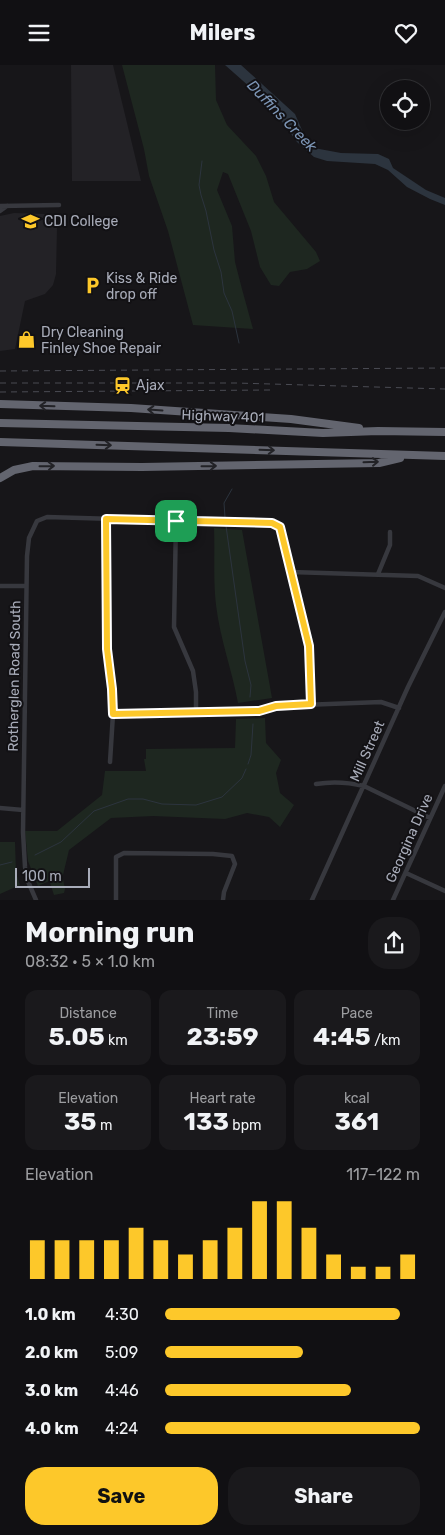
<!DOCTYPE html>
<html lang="en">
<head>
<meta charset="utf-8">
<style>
  :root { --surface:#111013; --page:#1a191c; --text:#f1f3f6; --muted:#9c9da0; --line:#303033; --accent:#fdc82a }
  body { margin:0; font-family:Rubik,sans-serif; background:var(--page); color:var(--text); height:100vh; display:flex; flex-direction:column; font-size:19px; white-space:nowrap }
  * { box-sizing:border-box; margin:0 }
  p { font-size:16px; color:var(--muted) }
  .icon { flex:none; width:28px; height:28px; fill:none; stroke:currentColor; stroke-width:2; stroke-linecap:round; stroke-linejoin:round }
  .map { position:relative; height:835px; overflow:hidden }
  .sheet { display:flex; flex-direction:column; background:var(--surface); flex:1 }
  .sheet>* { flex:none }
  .buttons { position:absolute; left:380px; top:15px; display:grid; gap:10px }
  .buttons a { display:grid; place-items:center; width:50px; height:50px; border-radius:50%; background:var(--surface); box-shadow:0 5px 20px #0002,0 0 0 1px var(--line); font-size:25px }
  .scale { position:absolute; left:15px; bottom:12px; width:75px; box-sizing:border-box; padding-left:5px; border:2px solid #a8acb9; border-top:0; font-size:14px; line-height:18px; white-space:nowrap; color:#a8acb9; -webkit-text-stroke:4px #121114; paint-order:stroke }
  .pin { position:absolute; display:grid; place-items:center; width:42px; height:42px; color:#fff; margin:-21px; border-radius:10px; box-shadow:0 2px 8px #0006 }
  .round { display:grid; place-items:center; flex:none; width:52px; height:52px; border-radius:20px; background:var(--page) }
  .headline { display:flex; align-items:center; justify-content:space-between; height:85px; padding:0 25px }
  h1 { font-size:28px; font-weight:700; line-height:38px }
  .metrics { display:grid; grid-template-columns:repeat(3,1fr); gap:8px; height:85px; padding:5px 25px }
  .metrics div { display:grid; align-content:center; border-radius:12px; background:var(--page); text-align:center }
  .metrics b { font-size:25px; font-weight:700 }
  .metrics small { font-size:14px; font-weight:400 }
  .metrics p { font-size:14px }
  .chart { height:140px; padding:10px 25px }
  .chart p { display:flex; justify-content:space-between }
  .chart svg { width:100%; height:90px; margin-top:5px; stroke:var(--accent); stroke-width:6 }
  .button { display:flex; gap:10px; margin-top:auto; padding:10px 25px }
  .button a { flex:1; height:58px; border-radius:20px; background:var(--accent); color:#111; font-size:20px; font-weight:700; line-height:58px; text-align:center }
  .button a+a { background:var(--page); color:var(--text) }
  ul { padding:0 25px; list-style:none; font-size:16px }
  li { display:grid; grid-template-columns:80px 60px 1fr; align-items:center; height:38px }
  li i { height:12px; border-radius:6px; background:var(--accent) }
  header { display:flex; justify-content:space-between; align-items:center; height:65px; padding:0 25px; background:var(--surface); font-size:22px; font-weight:700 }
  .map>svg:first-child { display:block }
</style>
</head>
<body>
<header><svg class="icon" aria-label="menu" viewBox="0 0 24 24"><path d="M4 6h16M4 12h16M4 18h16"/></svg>Milers<svg class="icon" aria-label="heart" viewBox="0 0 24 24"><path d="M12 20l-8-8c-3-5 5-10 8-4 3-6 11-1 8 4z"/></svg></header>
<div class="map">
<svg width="445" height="835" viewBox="0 0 445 835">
  <rect width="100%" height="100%" fill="#171619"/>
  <path fill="#232226" d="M71,0H113L141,116H72Z
    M14,148L45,149L54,155L57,163L56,209L53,220L45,229L25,236L15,284L0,286V151Z"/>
  <path fill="#1e2720" d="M122,0H215L216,35L227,60L256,91L266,111L274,137L316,187L320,196L307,204L290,207L279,221L271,220L260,202L251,166L228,109L223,107L217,125L232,161L235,197L242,224L253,264L193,260L168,166L149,111L144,84Z
    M214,463L242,465L272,633L238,638C232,605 220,574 216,540C213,515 215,489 214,463Z
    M265,653L266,678L281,695L276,708L280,728L294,740L280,762L269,752L247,748L225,754L153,751L111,753L69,785L63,810L38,821L28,796L25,766H57L102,730L105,706H146L144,694H146V684L235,683L236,654Z
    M0,777H15L16,808L20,820L0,829Z
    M63,814L65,824L64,828L54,830L50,818Z"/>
  <path fill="#2c343e" d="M225,0H241L295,49L305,72L314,83L341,88L378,89L389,94L393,103L426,125L445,133V140L430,134L407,122L388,105L375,99L327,96L314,92L297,77L274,46L251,23Z"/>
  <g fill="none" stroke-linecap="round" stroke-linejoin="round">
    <path stroke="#2c343e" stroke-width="1" d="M202,96L199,120L201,130L206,146L214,185L221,207L224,228L232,246L239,278
      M225,452L224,438L232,424
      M226,461L245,596L251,620L250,632
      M248,699L251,690L253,659
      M35,790L61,777L94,746L128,734H143L162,739L196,740L222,732L242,713L246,704
      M0,800L12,797"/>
    <path stroke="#37383e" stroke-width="4.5" d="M0,141L59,140
      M0,146L7,141
      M106,454L107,584L112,624L113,649L110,697
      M176,456L174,562L193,606L196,627V648
      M291,507L418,511L445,523
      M378,509L390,480V467
      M0,521H26
      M113,649L259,646L277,641L381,637L399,643
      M316,719C334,716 347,717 364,721L430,753
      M0,743L23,745
      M406,808L445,826
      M36,835L27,814L25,802L23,767L27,491L29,473L37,456L47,452L217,457L272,458L280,461L309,581L311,599V639
      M116,835V792L124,788L213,789L232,791L235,799L224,827L223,835
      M312,835L408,622L445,547
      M393,835L445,721"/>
    <path stroke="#63656f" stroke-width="8" d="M0,339L131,343L291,354L359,363
      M0,358L229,363L323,368L378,366L445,367
      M0,377L445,391
      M0,413L14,405L33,401L142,402L379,398L400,393"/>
    <path stroke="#4a4b53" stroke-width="1" stroke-dasharray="6 5" stroke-linecap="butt" d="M0,306L445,303
      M0,318H236L445,324
      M0,327L270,325"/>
  </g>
  <defs><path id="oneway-shaft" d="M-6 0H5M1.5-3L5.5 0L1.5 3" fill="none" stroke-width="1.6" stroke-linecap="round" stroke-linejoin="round" transform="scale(1.25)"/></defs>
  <g stroke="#222226">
    <use href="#oneway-shaft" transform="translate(47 341) rotate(-178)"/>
    <use href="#oneway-shaft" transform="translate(155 345) rotate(-176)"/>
    <use href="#oneway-shaft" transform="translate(104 380) rotate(2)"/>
    <use href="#oneway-shaft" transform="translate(267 385) rotate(2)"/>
    <use href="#oneway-shaft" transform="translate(371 397) rotate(-2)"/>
    <use href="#oneway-shaft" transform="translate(47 401) rotate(-1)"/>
    <use href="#oneway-shaft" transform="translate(209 401) rotate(-1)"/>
  </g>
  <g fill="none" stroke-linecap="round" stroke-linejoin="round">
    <defs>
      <path id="route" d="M106,454L272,458L280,462L309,581L311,639L276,641L259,646L113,649L112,624L107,584Z"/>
    </defs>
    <use href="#route" stroke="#fff" stroke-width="10"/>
    <use href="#route" stroke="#fdc82a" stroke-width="6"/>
  </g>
  <defs>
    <symbol id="university-bare" viewBox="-9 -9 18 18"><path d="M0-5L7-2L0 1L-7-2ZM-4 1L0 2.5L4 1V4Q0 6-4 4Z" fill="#fdc82a" stroke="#121114" stroke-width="2.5" paint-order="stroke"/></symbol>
    <symbol id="parking-bare" viewBox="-9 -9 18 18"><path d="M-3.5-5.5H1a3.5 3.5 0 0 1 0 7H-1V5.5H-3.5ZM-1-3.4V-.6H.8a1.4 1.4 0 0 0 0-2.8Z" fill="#fdc82a" stroke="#121114" stroke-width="2.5" paint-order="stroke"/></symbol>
    <symbol id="shop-bare" viewBox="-9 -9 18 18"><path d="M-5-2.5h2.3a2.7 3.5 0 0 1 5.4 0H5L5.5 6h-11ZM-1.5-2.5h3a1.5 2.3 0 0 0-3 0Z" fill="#fdc82a" stroke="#121114" stroke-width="2.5" paint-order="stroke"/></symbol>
    <symbol id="station-bare" viewBox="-9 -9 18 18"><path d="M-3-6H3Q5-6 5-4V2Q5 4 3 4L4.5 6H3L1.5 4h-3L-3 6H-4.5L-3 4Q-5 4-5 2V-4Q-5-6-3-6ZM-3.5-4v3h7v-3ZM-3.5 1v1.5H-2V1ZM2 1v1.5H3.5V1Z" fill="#fdc82a" stroke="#121114" stroke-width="2.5" paint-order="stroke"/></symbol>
  </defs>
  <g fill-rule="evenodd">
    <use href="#university-bare" x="18" y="144" width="25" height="25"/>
    <use href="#parking-bare" x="80" y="208" width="25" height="25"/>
    <use href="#shop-bare" x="14" y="262" width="25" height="25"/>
    <use href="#station-bare" x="110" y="308" width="25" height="25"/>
  </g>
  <g text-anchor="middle" stroke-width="4" stroke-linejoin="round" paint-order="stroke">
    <g font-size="14" fill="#a8acb9" stroke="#121114" text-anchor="start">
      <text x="44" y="161">CDI College</text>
      <text x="106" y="218">Kiss &amp; Ride<tspan x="106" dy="16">drop off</tspan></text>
      <text x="41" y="272">Dry Cleaning<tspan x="41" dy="16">Finley Shoe Repair</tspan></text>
      <text x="136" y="325">Ajax</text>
    </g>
    <g font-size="14" fill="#a8acb9" stroke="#121114">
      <text transform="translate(223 351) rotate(2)" y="5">Highway 401</text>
      <text transform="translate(14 611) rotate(-89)" y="5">Rotherglen Road South</text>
      <text transform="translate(367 686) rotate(-66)" y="5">Mill Street</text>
      <text transform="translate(409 773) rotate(-66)" y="5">Georgina Drive</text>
    </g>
    <g font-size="15" font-style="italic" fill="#7d96b6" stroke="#121114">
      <text transform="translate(282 51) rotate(46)" y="5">Duffins Creek</text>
    </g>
  </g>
</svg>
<div class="buttons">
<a><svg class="icon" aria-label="locate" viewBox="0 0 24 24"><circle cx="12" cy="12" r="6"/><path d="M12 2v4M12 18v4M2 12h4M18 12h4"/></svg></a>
</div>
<div class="scale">100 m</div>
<div class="pin" style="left:176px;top:456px;background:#1e9e55"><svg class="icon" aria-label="arrive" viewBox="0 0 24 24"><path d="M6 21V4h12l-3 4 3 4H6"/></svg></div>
</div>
<section class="sheet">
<div class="headline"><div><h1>Morning run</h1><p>08:32 · 5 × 1.0 km</p></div><a class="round"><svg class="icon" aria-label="share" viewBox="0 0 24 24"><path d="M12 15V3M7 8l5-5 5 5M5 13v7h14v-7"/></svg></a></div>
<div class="metrics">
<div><p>Distance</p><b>5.05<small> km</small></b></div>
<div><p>Time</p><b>23:59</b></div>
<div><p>Pace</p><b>4:45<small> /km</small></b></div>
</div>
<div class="metrics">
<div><p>Elevation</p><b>35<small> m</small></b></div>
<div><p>Heart rate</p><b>133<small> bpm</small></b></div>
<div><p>kcal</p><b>361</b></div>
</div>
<div class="chart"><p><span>Elevation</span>117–122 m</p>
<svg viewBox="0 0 160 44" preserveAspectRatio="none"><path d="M5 44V25M15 44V25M25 44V25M35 44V25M45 44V19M55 44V25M65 44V32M75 44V25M85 44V19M95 44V6M105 44V6M115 44V19M125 44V32M135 44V38M145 44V38M155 44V32"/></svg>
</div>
<ul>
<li><b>1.0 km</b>4:30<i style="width:92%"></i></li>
<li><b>2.0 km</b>5:09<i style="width:54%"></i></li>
<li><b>3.0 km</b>4:46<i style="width:73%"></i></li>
<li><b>4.0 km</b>4:24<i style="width:100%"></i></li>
</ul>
<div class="button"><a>Save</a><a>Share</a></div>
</section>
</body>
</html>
